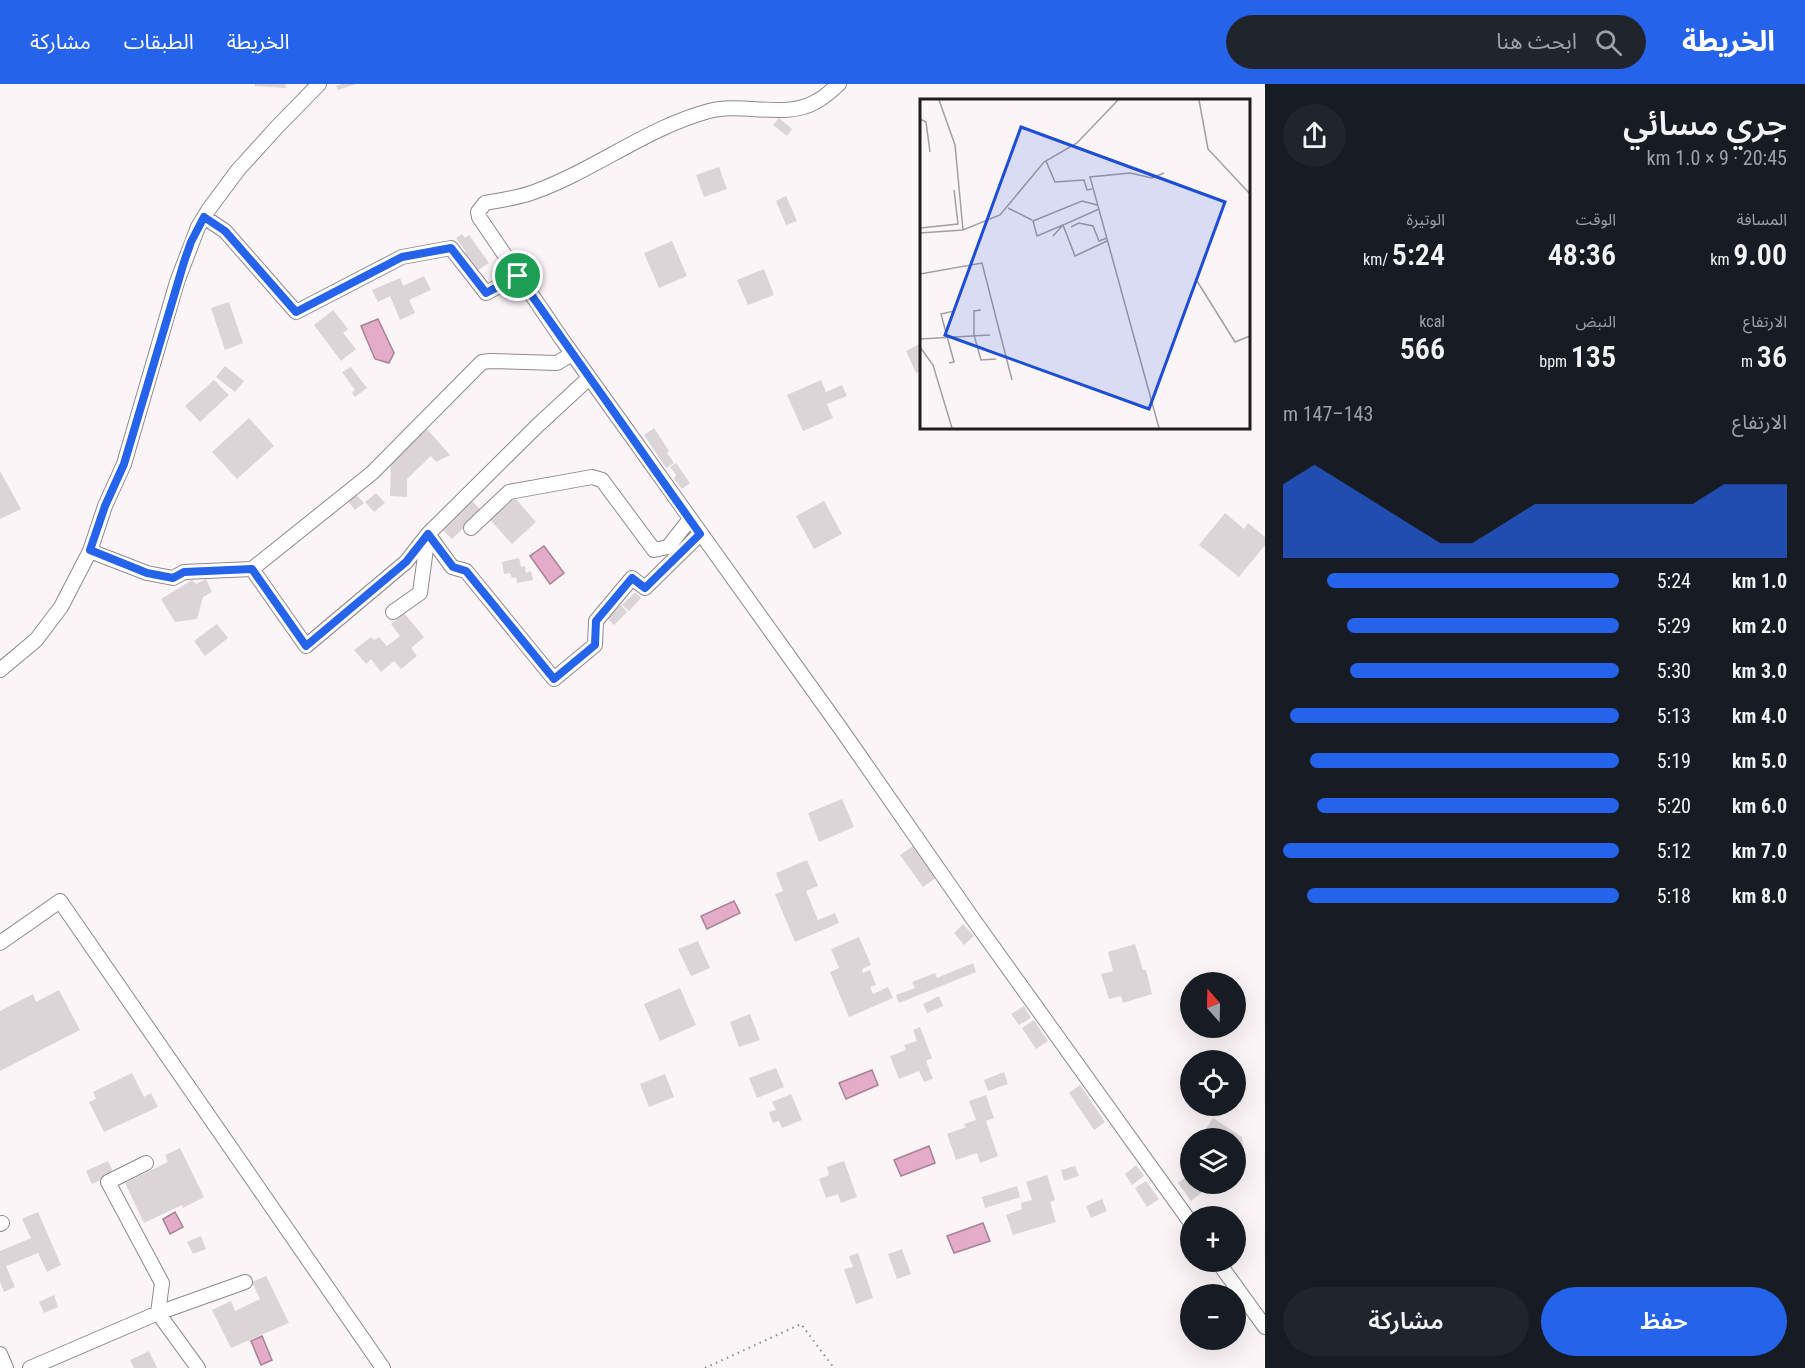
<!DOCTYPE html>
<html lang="ar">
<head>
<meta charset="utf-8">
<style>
  :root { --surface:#171b24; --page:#20242c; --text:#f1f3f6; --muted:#9ea1a6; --accent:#2563eb }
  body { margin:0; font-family:"Roboto Condensed","Noto Sans Arabic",sans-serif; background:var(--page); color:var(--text); direction:rtl; height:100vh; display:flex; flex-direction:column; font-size:22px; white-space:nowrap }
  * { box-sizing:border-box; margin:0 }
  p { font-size:20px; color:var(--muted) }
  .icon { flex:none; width:33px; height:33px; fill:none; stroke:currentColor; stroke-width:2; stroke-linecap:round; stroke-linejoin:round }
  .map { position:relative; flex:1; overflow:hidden; direction:ltr }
  .drawer { display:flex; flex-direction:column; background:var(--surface); width:540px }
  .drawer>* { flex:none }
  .needle { width:39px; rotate:340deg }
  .buttons { position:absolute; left:1180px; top:888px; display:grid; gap:12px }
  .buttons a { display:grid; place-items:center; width:66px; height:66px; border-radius:50%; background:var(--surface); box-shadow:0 6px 24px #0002; font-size:30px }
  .pin { position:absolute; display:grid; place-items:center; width:51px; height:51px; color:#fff; margin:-26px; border:3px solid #fff; border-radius:50%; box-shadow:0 2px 6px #0007 }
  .round { display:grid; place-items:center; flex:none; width:63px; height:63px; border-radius:32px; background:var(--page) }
  .head { display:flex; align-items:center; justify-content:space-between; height:102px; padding:0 18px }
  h1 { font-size:33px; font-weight:600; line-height:45px }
  .figures { display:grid; grid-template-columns:repeat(3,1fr); gap:9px; height:102px; padding:6px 18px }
  .figures div { display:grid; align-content:center }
  .figures b { font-size:30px; font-weight:600 }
  .figures small { font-size:16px; font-weight:400 }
  .figures p { font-size:16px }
  .chart { height:168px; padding:12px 18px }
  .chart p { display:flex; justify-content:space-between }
  .chart svg { width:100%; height:108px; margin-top:6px; fill:var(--accent); opacity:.7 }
  .action { display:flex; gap:12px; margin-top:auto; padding:12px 18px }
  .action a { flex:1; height:69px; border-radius:36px; background:var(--accent); color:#fff; font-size:24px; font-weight:600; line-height:69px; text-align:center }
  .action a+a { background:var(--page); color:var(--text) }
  ul { padding:0 18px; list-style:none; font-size:20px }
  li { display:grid; grid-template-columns:96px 72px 1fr; align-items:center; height:45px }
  li i { height:15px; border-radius:8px; background:var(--accent) }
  header { display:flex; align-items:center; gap:36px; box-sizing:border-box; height:84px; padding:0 30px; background:var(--accent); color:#fff }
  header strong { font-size:28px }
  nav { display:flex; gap:33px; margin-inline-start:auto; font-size:21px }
  .search { width:420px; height:54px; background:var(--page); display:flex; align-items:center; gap:15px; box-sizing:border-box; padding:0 21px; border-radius:33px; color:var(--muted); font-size:22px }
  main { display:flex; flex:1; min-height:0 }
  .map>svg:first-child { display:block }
</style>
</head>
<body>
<header>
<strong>الخريطة</strong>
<div class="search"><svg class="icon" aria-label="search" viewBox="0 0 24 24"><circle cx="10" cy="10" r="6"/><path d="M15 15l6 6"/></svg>ابحث هنا</div>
<nav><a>الخريطة</a><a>الطبقات</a><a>مشاركة</a></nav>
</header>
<main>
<section class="drawer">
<div class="head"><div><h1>جري مسائي</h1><p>20:45 · 9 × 1.0 km</p></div><a class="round"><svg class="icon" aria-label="share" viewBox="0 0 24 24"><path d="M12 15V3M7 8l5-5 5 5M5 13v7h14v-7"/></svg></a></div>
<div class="figures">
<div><p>المسافة</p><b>9.00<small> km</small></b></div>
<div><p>الوقت</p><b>48:36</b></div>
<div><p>الوتيرة</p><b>5:24<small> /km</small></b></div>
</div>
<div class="figures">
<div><p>الارتفاع</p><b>36<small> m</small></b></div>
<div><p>النبض</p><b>135<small> bpm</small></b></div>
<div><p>kcal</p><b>566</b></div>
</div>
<div class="chart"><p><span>الارتفاع</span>143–147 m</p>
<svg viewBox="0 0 160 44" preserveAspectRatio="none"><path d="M0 44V14L10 6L20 14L30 22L40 30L50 38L60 38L70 30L80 22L90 22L100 22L110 22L120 22L130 22L140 14L150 14L160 14V44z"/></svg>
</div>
<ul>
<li><b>1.0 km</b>5:24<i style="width:87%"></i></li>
<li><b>2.0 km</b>5:29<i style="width:81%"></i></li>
<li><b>3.0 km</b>5:30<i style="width:80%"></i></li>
<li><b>4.0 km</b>5:13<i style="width:98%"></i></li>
<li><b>5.0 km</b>5:19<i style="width:92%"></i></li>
<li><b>6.0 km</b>5:20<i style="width:90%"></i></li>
<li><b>7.0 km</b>5:12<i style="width:100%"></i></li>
<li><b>8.0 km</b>5:18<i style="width:93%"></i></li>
</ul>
<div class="action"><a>حفظ</a><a>مشاركة</a></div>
</section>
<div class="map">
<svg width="1265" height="1284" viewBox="0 0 1265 1284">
  <rect width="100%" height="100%" fill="#fbf5f8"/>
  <path fill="#e4acc8" stroke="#a98195" stroke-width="1.5" d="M378,235L394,269L389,279L375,275L361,242Z
    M544,462L564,489L550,500L530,472Z
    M734,817L740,829L707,845L701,832Z
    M872,986L878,1001L846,1015L839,999Z
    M929,1062L935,1079L901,1092L894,1076Z
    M175,1128L183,1143L170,1150L163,1135Z
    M983,1139L990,1157L954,1169L947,1152Z
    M262,1252L272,1276L261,1281L251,1257Z"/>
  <path fill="#dbd5d8" d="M255,0H285L286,4L255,2Z
    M342,0H356L338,6L336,2Z
    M779,34L792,45L787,52L773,41Z
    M719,83L727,105L704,113L696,91Z
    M786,112L797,137L786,141L776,117Z
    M462,150L465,154L469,151L489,179L475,188L463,172L466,168L456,154Z
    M672,157L687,192L659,204L644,169Z
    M764,185L774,211L748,221L737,196Z
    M424,192L431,206L409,216L415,229L400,236L390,212L378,218L372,206L400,194L403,202Z
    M229,218L243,259L225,266L211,224Z
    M333,226L348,245L343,249L356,265L341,277L314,241Z
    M921,259V287L916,289L906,267Z
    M225,282L244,297L235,308L216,293Z
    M351,283L367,304L355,313L352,309L355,306L342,288Z
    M214,296L229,311L200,338L185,322Z
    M821,296L826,308L842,301L847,312L827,320L833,334L803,347L787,311Z
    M249,334L274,362L237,395L212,368Z
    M654,344L669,367L667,369L674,379L666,384L644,351Z
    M427,345L450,371L436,378L431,372L407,395V413L390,412L391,377Z
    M676,379L690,399L682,405L674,395L676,391L670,383Z
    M0,387L21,425L0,435Z
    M376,409L385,419L374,428L365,418Z
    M356,410L364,419L355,426L348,417Z
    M515,414L536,438L512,460L490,436Z
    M470,415L482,427L452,455L440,443Z
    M824,417L842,450L814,465L796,432Z
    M1225,429L1244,445L1248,439L1265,453V461L1239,493L1199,461Z
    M519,474L521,483L525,482L526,489L531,487L533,496L517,499L516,493L512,494L510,489L504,490L502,478Z
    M206,495L212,508L203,513L197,535L175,538L161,515L192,496L196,500Z
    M635,508L641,514L629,527L622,521Z
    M621,521L627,528L614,541L607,534Z
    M404,529L424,553L411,564L417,572L401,585L394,577L381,588L371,575L366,580L354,566L371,553L374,556L379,553L387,562L400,552L391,540Z
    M217,540L228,554L205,572L194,557Z
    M842,715L854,743L819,758L808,729Z
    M913,762L936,794L923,803L900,771Z
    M807,776L818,802L806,807L818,836L835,829L839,839L795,858L775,810L783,807L776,789Z
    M963,840L974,852L964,861L954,849Z
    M859,853L871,881L862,885L863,889L870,886L876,901L870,903L873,910L888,903L893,914L849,933L830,888L839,884L831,865Z
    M698,857L710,884L691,892L678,865Z
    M1135,860L1143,886H1146L1152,910L1123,919L1121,912L1109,915L1101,890L1113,887L1108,868Z
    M973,879L976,888L899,919L896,911L915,904L912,898L935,889L937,894Z
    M680,904L696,941L660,957L644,920Z
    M59,906L80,946L0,987V927L33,910L36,918Z
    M939,912L943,922L927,929L923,920Z
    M1024,922L1031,934L1019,941L1011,930Z
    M750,930L760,956L739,963L730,938Z
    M1034,936L1048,957L1036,965L1022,944Z
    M920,943L932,974L926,977L933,995L924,998L919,987L899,995L890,972L906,966L904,961L917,957L913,946Z
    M776,984L784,1003L757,1014L749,994Z
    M1004,988L1008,1000L988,1007L984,996Z
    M132,989L144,1013L151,1009L158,1023L104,1048L89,1018L96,1015L93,1008Z
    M665,990L674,1013L649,1023L640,1000Z
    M1080,1001L1105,1038L1094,1046L1069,1009Z
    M791,1010L802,1036L782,1044L779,1037L773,1039L769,1028L776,1026L772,1018Z
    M986,1011L994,1034L986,1037L998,1072L980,1079L977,1069L956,1076L947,1050L966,1043L964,1040L976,1036L969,1017Z
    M1213,1034L1242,1053L1244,1067L1236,1082V1054H1200Z
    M180,1064L204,1113L183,1124L182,1121L144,1139L125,1099L168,1078L165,1071Z
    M108,1077L114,1090L92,1100L86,1087Z
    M844,1077L857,1113L841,1119L838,1110L826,1114L819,1095L829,1091L827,1083Z
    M1136,1081L1144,1092L1132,1101L1125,1090Z
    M1075,1082L1079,1092L1064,1097L1061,1086Z
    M1047,1091L1055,1116L1050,1118L1056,1138L1013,1151L1006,1131L1022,1125L1021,1119L1032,1116L1026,1098Z
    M1189,1091L1191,1100H1196L1202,1108L1191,1117L1178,1099Z
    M1146,1097L1159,1115L1147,1123L1135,1104Z
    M1017,1102L1020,1113L985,1124L982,1113Z
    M1102,1115L1107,1127L1091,1134L1086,1122Z
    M38,1128L61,1181L47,1188L38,1169L6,1182L15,1203L4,1208L0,1198V1167L31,1154L22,1135Z
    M201,1152L206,1165L193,1170L187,1158Z
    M902,1165L911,1190L897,1195L888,1170Z
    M858,1169L873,1214L856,1220L844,1185L853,1183L849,1172Z
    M266,1192L289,1239L231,1264L212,1226L231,1217L235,1227L260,1215L252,1198Z
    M54,1211L58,1223L44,1229L39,1218Z
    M149,1267L157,1284H134L130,1276Z"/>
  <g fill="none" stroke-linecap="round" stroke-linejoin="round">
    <defs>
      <path id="minor" d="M839,0C832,6 825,13 817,17C787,36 743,18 709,27C646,44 595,86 534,108C518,114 501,116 485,119L478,128L479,133L561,254L841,645L973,835L1191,1139
        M204,133L225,147L296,228L402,173L451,164L486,209L518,192
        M572,270L557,279L490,277L482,278L372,389L252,485L306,562L406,478L428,450L452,483L466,487L554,595L595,561L596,537L632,494L645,504L700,450
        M471,444L509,408L592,393L602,396L654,466L668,463L690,435
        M90,467L147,489L173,494L184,488L252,485
        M393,528L420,509L428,450L537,342L589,294
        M0,586L36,556L61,523L90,467L105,422L124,380L177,198L198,143L209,125L238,86L277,43L319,0
        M0,859L60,817L383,1284
        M146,1079L108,1098L162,1199L158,1229L198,1284
        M0,1140L2,1139
        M1218,1178L1265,1243
        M0,1270L6,1284
        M30,1284L158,1229L245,1198"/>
    </defs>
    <use href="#minor" stroke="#8f8a8d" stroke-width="16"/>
    <path stroke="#8e8a8c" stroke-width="2" stroke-dasharray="1.5 4.5" stroke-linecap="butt" d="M705,1284L801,1240L834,1284"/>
    <use href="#minor" stroke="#fff" stroke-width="14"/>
  </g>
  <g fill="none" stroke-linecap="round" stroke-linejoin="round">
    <defs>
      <path id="route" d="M204,133L225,147L296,228L402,173L451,164L486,209L518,192L700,450L645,504L632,494L596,537L595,561L554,595L466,487L453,483L428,450L406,478L306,562L252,485L184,488L173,494L147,489L90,466L105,422L124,380L184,178L191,158Z"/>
    </defs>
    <use href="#route" stroke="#fff" stroke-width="12"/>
    <use href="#route" stroke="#2563eb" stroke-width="8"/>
  </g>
  <g transform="translate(920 15)">
    <rect width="330" height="330" fill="#fbf5f8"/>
    <path fill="none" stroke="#a39ea0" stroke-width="1.5" d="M19,1L35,46L43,131L80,116L124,63L157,44L198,1M279,1L288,50L330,95M0,20L6,23L10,53M126,62L135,83L164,81L167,91L172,90M177,106L162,102L113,122L117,137L143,126L155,157L187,142M88,109L112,121M151,128L159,124L173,127L179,142L187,139M0,129L38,125L34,91M0,134L43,131M133,137L143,126L179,110M0,175L62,164L92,281M277,182L315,243L330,237M61,211L54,212V236L61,261L76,260M0,240L70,236M0,248L13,266L32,329M29,264L34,263L21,215L34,212M239,329L170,78L210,74L232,79L244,74"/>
    <path fill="#1d4ed8" fill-opacity="0.15" stroke="#1d4ed8" stroke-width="3" d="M101,28L305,103L229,310L25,236Z"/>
    <rect width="330" height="330" fill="none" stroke="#1e1c1d" stroke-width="3"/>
  </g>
</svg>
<div class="buttons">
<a><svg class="needle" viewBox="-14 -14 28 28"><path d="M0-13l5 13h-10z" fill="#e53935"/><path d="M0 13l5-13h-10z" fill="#9ea1a6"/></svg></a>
<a><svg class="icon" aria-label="locate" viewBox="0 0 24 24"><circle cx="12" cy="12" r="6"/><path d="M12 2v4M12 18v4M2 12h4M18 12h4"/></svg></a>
<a><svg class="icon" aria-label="layers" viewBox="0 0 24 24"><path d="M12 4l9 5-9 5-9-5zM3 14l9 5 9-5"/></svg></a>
<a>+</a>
<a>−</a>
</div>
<div class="pin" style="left:518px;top:192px;background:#1e9e55"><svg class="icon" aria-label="arrive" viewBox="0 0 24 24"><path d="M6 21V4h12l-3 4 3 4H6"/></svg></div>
</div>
</main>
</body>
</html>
